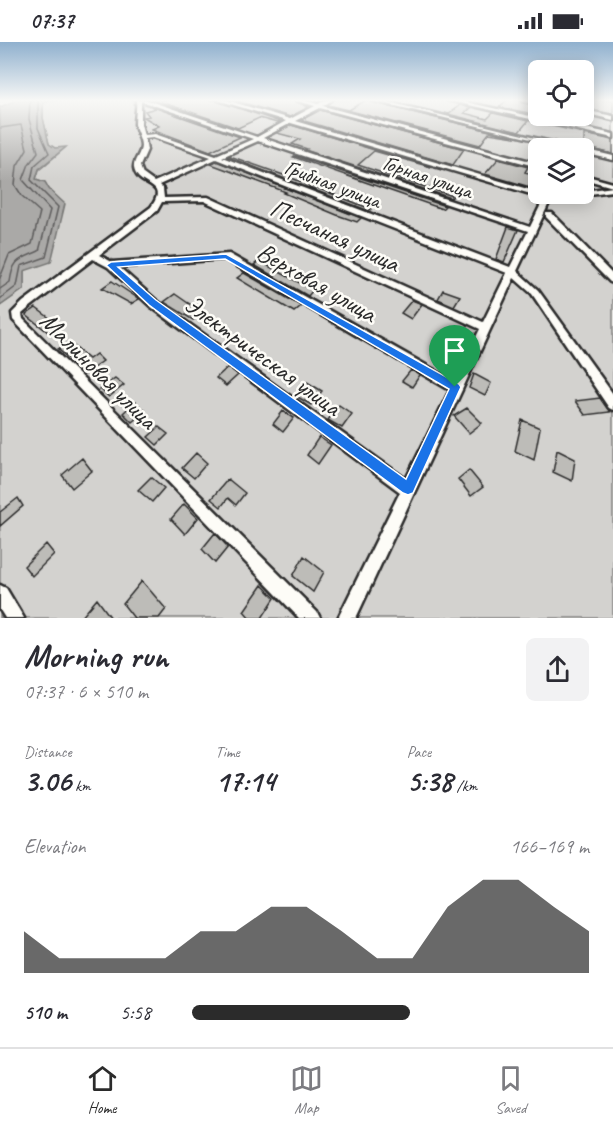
<!DOCTYPE html>
<html lang="en">
<head>
<meta charset="utf-8">
<style>
  :root { --surface:#fff; --page:#f2f2f3; --text:#2b2b33; --muted:#7c7c81; --line:#e1e1e2; --accent:#2b2b2b }
  body { margin:0; font-family:Caveat,sans-serif; background:var(--page); color:var(--text); height:100vh; display:flex; flex-direction:column; font-size:22px; white-space:nowrap }
  * { box-sizing:border-box; margin:0 }
  p { font-size:20px; color:var(--muted) }
  .icon { flex:none; width:33px; height:33px; fill:none; stroke:currentColor; stroke-width:2; stroke-linecap:round; stroke-linejoin:round }
  .map { position:relative; height:576px; overflow:hidden }
  .details { display:flex; flex-direction:column; background:var(--surface); flex:1 }
  .details>* { flex:none }
  .fabs { position:absolute; left:528px; top:18px; display:grid; gap:12px }
  .fabs a { display:grid; place-items:center; width:66px; height:66px; border-radius:9px; background:var(--surface); box-shadow:0 3px 15px #0003; font-size:30px }
  .pin { position:absolute; display:grid; place-items:center; width:51px; height:51px; color:#fff; margin:-62px -26px; border-radius:50% 50% 50% 0; rotate:-45deg; box-shadow:0 0 6px #0007 }
  .pin .icon { rotate:45deg }
  .round { display:grid; place-items:center; flex:none; width:63px; height:63px; border-radius:9px; background:var(--page) }
  .headline { display:flex; align-items:center; justify-content:space-between; height:102px; padding:0 24px }
  h1 { font-size:33px; font-weight:800; line-height:45px }
  .figures { display:grid; grid-template-columns:repeat(3,1fr); gap:9px; height:102px; padding:6px 24px }
  .figures div { display:grid; align-content:center }
  .figures b { font-size:30px; font-weight:800 }
  .figures small { font-size:16px; font-weight:400 }
  .figures p { font-size:16px }
  .chart { height:168px; padding:12px 24px }
  .chart p { display:flex; justify-content:space-between }
  .chart svg { width:100%; height:108px; margin-top:6px; fill:var(--accent); opacity:.7 }
  ul { padding:0 24px; list-style:none; font-size:20px }
  li { display:grid; grid-template-columns:96px 72px 1fr; align-items:center; height:45px }
  li i { height:15px; border-radius:8px; background:var(--accent) }
  .status { display:flex; justify-content:space-between; align-items:center; height:42px; padding:0 30px; background:var(--surface); direction:ltr }
  .status svg { height:16px; fill:currentColor }
  .menu { display:flex; justify-content:space-around; align-items:center; height:84px; border-top:2px solid var(--line); background:var(--surface); font-size:16px; color:var(--muted) }
  .menu a { display:grid; justify-items:center; gap:3px }
  .menu .active { color:var(--accent) }
  .map>svg:first-child { display:block }
</style>
</head>
<body>
<div class="status"><b>07:37</b><svg viewBox="0 0 49 12"><path d="M0 12V9h3v3zM5 12V6h3v6zM10 12V3h3v9zM15 12V0h3v12zM26 1h20v11H26zM47 4h2v5h-2z"/></svg></div>
<div class="map">
<svg width="613" height="576" viewBox="0 0 613 576">
  <rect width="100%" height="100%" fill="#f0efeb"/>
  <filter id="ink" filterUnits="userSpaceOnUse"><feTurbulence type="fractalNoise" baseFrequency=".0167" numOctaves="2"/><feDisplacementMap in="SourceGraphic" scale="12" xChannelSelector="R" yChannelSelector="G"/><feConvolveMatrix kernelMatrix="1 2 1 2 8 2 1 2 1" color-interpolation-filters="sRGB"/></filter>
  <g filter="url(#ink)">
    <path fill="#d3d2cf" stroke="#7f7e7d" stroke-width="1.5" fill-rule="evenodd" d="M48,58H538V74H584V58H613V576H0V264L24,247V229L49,147L45,140L36,137L39,128L65,106H55L49,102L43,76V62ZM538,106H584V152H538Z"/>
    <path fill="#aaa9a7" stroke="#777775" stroke-width="1.5" d="M16,58H48L43,62V76L49,102L55,106L66,105L39,127L36,137L45,140L49,147L65,162L51,220L24,229V247L0,264V65Z"/>
    <g fill="none" stroke-linecap="round" stroke-linejoin="round">
      <path stroke="#5e5d5d" stroke-width="1.5" d="M0,86L21,83L27,107L17,124L15,143L22,154L40,170L32,202L9,213L0,236
        M0,247L10,240C13,217 19,218 39,209L50,168L23,138L29,122L38,110L29,77L30,58
        M0,257L17,244L21,224L46,215L58,165L31,138L34,124L49,111L38,86V58"/>
    </g>
    <path fill="#bdbcb8" stroke="#2b2b2b" stroke-width="1.5" d="M161,58H216L280,80L277,81L259,76L238,86L161,60Z
      M234,58H292L309,65L290,75Z
      M366,58L370,60L515,95L489,91L480,103L328,63L349,68Z
      M507,58H521L523,61L538,64V66L534,72L499,65Z
      M460,63L470,66L464,71L487,77L493,71L528,79L519,90L444,71L448,72Z
      M156,66L240,95L210,109L152,87L159,84L144,75L149,74L145,69Z
      M320,68L464,107L453,123L301,78Z
      M291,83L445,129L374,109L358,123L453,154L451,156L305,108L307,107L292,102L300,97L277,91Z
      M584,92L613,98V112L584,105Z
      M230,114L289,135L371,167L369,169L228,115Z
      M295,114L445,164L442,167L411,156L293,115Z
      M498,117L528,125L525,130L536,133L530,145L485,132Z
      M216,119L361,176L357,180L337,173L284,151L286,150L211,122Z
      M508,185L518,188L504,220L496,217Z
      M259,219L313,248L308,254L254,223Z
      M244,231L301,264L294,270L237,236Z
      M112,239L139,257L131,262L102,246Z
      M443,248L460,254L454,264L438,257Z
      M175,252L188,261L202,270L193,278L164,260Z
      M412,258L422,262L411,277L401,271Z
      M36,266L59,283L48,290L26,273Z
      M69,300L89,317L96,312L103,319L85,332L58,307Z
      M228,325L238,333L226,344L216,336Z
      M411,328L420,333L412,345L402,339Z
      M474,332L491,341L485,354L469,346Z
      M115,336L124,343L109,355L100,347Z
      M307,340L322,349L311,363L296,354Z
      M600,356L610,370L585,373L575,359Z
      M135,360L145,369L132,380L123,371Z
      M339,363L352,372L342,386L328,378Z
      M467,366L482,381L469,391L454,374Z
      M283,369L294,376L283,390L273,382Z
      M522,378L540,386L534,418L515,409Z
      M159,385L168,392L157,403L148,395Z
      M319,395L331,403L318,422L307,413Z
      M557,408L575,417L572,439L553,430Z
      M196,411L207,421L194,436L182,426Z
      M82,416L92,429L72,446L62,433Z
      M469,428L483,445L471,454L458,437Z
      M151,435L164,446L152,460L138,448Z
      M228,437L245,451L236,463L228,456L221,465L211,457Z
      M18,456L23,464L0,484V470Z
      M184,462L198,476L185,492L171,477Z
      M215,491L228,505L215,521L202,507Z
      M46,502L54,512L32,534L24,524Z
      M304,514L324,530L313,550L293,534Z
      M142,539L166,567L159,576H134L123,562Z
      M262,543L275,556L262,576H250L244,569Z
      M97,557L111,576H81Z"/>
    <g fill="none" stroke-linecap="round" stroke-linejoin="round">
      <defs>
        <path id="minor" d="M136,58H147L257,95L286,79L218,58H226L290,77L315,64L295,58H303L318,62L326,58H332L323,64L538,121V125L320,66L295,79L538,150V152L548,153L584,152V149L613,145L584,137V133L613,141V149L551,157L517,229L538,248L613,352V368L609,366L532,252L514,236L356,576H338L400,450L150,264L108,225L93,217L29,266L22,272L23,277L317,570L320,576H299L13,278L12,271L23,260L151,165C170,139 137,147 134,126C133,118 141,112 141,104C141,96 136,90 135,82C135,74 137,66 136,58ZM141,59L253,97L216,113L155,92L144,93L141,82ZM291,81L544,156L530,185L263,96ZM153,95L211,115L154,140L143,132L140,124L147,108L145,96ZM258,99L528,189L510,225L222,115ZM216,117L507,231L483,280L208,155L164,156L163,147L159,143ZM204,159L480,287L454,339L229,212L112,220L99,213L157,169L162,160ZM225,217L450,348L406,437L156,258L119,225Z
          M371,58H380L576,106H568Z
          M447,58H456L613,92V96Z
          M523,58L538,60V62L523,59Z
          M584,68L613,74V78L584,71Z
          M584,107L613,114V118L584,111Z
          M546,171H552L613,233V241L610,240L546,175Z
          M0,543L6,546L24,576H5L0,568Z"/>
      </defs>
      <use href="#minor" stroke="#2b2b2b" stroke-width="5"/>
      <use href="#minor" fill="#fdfcf7" fill-rule="evenodd"/>
    </g>
  </g>
  <linearGradient id="sky" x2="0" y2="1"><stop stop-color="#8fb0ce"/><stop offset="0.42" stop-color="#f8f8f6"/><stop offset="1" stop-color="#f8f8f6" stop-opacity="0"/></linearGradient>
  <rect width="613" height="139" fill="url(#sky)"/>
  <path fill="#1a73e8" stroke="#fff" stroke-width="1.5" fill-rule="evenodd" d="M226,212L459,342L461,345L413,451L408,453L403,451L149,263L106,223L111,220ZM225,217L449,347L406,437L156,258L118,225Z"/>
  <g text-anchor="middle" stroke-width="5" stroke-linejoin="round" paint-order="stroke">
    <g font-size="22" fill="#2b2b2b" stroke="#fdfcf7">
      <text transform="translate(428 134) rotate(19)" y="8">Горная улица</text>
      <text transform="translate(333 141) rotate(21)" y="8">Грибная улица</text>
    </g>
    <g font-size="26" fill="#2b2b2b" stroke="#fdfcf7">
      <text transform="translate(335 193) rotate(25)" y="9">Песчаная улица</text>
      <text transform="translate(317 240) rotate(30)" y="9">Верховая улица</text>
      <text transform="translate(263 313) rotate(36)" y="9">Электрическая улица</text>
      <text transform="translate(99 328) rotate(45)" y="9">Малиновая улица</text>
    </g>
  </g>
</svg>
<div class="fabs">
<a><svg class="icon" aria-label="locate" viewBox="0 0 24 24"><circle cx="12" cy="12" r="6"/><path d="M12 2v4M12 18v4M2 12h4M18 12h4"/></svg></a>
<a><svg class="icon" aria-label="layers" viewBox="0 0 24 24"><path d="M12 4l9 5-9 5-9-5zM3 14l9 5 9-5"/></svg></a>
</div>
<div class="pin" style="left:455px;top:345px;background:#1e9e55"><svg class="icon" aria-label="arrive" viewBox="0 0 24 24"><path d="M6 21V4h12l-3 4 3 4H6"/></svg></div>
</div>
<section class="details">
<div class="headline"><div><h1>Morning run</h1><p>07:37 · 6 × 510 m</p></div><a class="round"><svg class="icon" aria-label="share" viewBox="0 0 24 24"><path d="M12 15V3M7 8l5-5 5 5M5 13v7h14v-7"/></svg></a></div>
<div class="figures">
<div><p>Distance</p><b>3.06<small> km</small></b></div>
<div><p>Time</p><b>17:14</b></div>
<div><p>Pace</p><b>5:38<small> /km</small></b></div>
</div>
<div class="chart"><p><span>Elevation</span>166–169 m</p>
<svg viewBox="0 0 160 44" preserveAspectRatio="none"><path d="M0 44V27L10 38L20 38L30 38L40 38L50 27L60 27L70 17L80 17L90 27L100 38L110 38L120 17L130 6L140 6L150 17L160 27V44z"/></svg>
</div>
<ul>
<li><b>510 m</b>5:58<i style="width:55%"></i></li>
</ul>
</section>
<nav class="menu">
<a class="active"><svg class="icon" aria-label="home" viewBox="0 0 24 24"><path d="M3 11l9-7 9 7M6 9v11h12V9"/></svg>Home</a>
<a><svg class="icon" aria-label="map" viewBox="0 0 24 24"><path d="M3 6l6-2 6 2 6-2v14l-6 2-6-2-6 2zM9 4v14M15 6v14"/></svg>Map</a>
<a><svg class="icon" aria-label="saved" viewBox="0 0 24 24"><path d="M7 4h10v16l-5-4-5 4z"/></svg>Saved</a>
</nav>
</body>
</html>
